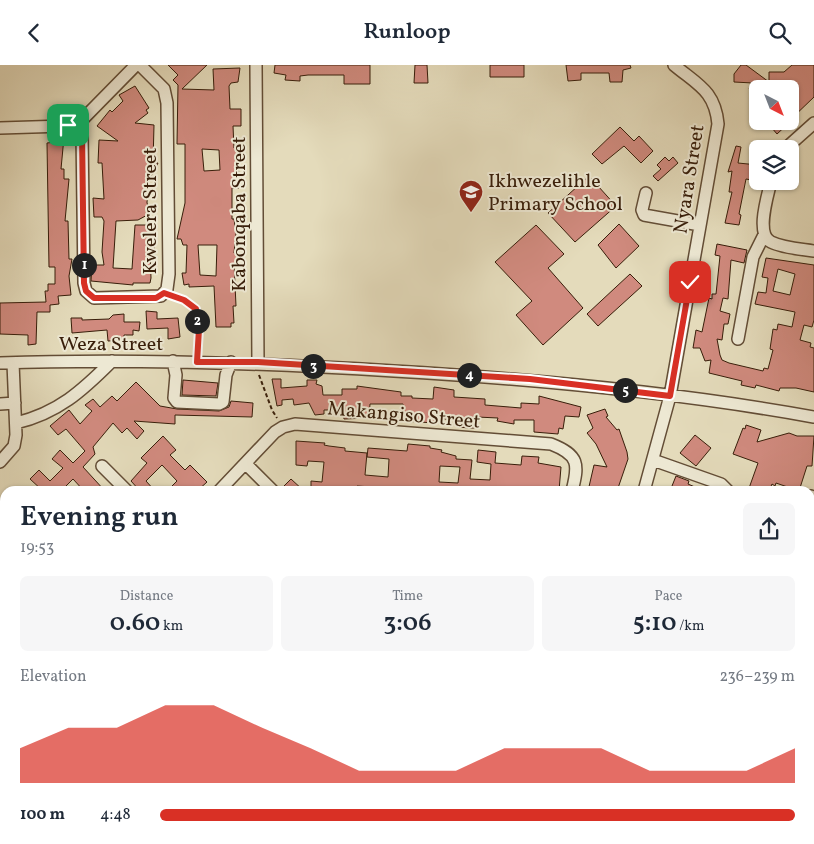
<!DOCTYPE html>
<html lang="en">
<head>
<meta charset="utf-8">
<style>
  :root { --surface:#fff; --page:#f6f6f7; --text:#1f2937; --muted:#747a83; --accent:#d93025 }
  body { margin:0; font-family:Vollkorn,serif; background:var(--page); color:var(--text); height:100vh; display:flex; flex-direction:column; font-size:19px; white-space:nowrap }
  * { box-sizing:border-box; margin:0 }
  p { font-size:16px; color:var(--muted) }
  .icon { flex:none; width:28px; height:28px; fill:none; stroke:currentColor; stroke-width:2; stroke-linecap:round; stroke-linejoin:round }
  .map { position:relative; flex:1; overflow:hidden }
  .panel { position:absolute; left:0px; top:421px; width:815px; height:359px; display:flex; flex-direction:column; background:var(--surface); border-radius:15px 15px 0 0; box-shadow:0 1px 4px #0004 }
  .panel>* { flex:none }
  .needle { width:32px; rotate:138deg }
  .controls { position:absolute; left:749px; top:15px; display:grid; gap:10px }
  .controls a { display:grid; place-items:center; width:50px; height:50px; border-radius:8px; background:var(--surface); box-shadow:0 1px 4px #0004; font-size:25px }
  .pin { position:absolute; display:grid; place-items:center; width:42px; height:42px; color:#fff; margin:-21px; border-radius:10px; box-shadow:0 2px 8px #0006 }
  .km { position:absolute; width:25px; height:25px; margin:-12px; border-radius:50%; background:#222; color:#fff; font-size:14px; line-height:25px; text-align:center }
  .round { display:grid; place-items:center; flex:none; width:52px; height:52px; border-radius:8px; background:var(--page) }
  .summary { display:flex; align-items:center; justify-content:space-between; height:85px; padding:0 20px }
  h1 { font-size:28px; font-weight:600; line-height:38px }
  .metrics { display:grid; grid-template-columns:repeat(3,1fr); gap:8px; height:85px; padding:5px 20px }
  .metrics div { display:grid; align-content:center; border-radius:8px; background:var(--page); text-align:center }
  .metrics b { font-size:25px; font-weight:600 }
  .metrics small { font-size:14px; font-weight:400 }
  .metrics p { font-size:14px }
  .chart { height:140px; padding:10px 20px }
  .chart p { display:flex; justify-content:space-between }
  .chart svg { width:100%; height:90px; margin-top:5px; fill:var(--accent); opacity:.7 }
  ul { padding:0 20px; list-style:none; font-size:16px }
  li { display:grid; grid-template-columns:80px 60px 1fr; align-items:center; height:38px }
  li i { height:12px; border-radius:6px; background:var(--accent) }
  header { display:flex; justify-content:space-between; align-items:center; height:65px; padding:0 20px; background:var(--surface); font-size:22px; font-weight:600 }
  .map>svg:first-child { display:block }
</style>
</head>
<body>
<header><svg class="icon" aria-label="back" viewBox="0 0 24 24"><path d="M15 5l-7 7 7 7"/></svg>Runloop<svg class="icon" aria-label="search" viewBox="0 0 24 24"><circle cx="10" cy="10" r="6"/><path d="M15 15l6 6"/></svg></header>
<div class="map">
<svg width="814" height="779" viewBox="0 0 814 779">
  <rect width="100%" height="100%" fill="#e4dbbb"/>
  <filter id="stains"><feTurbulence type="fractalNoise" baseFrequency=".004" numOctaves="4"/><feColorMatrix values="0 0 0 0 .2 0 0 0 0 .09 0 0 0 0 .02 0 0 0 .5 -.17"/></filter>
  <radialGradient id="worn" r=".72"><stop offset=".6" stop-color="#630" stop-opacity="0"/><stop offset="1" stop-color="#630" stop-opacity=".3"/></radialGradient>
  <path fill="#d08a7e" stroke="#381e0a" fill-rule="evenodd" d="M168,0H207L182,24L214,25L213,4L240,3L238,17L231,18L229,21L230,44H241V61H233L234,83H238L239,123H232V154H234L236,168L234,188H238V198H234L236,241H233L234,258H231V262H216L214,221L189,222V219L184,220L182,208H186L187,180H183L181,174H177L185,138V79H177L178,20L173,15L178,10ZM202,84L219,85L220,105L204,106ZM198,180H217L216,211L200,210Z
    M275,0H370V19H344V10H308L300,11V16L285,15L286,10L274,8Z
    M415,0H427L428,18H414Z
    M490,0H524V12H490Z
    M566,0H630L631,3L623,5L622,17H610L609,8H581V15L568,16Z
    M741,0H746L769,17V7H784L792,0H814V32L790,55V39L797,32L790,24H749L753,18L734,17V9Z
    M135,21L149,43L146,45L148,48L135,58L154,60L153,98H158L148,117L147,138L151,148L138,155L116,156L113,203L132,204L135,160H154L156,179H154V185H150L151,213L150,218H133V220L91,216L92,200H104L102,187L104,156L102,152H94L93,133L104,134L102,98H98L99,75L118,76L97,61L110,45L112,47L123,36L119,30Z
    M766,56H791L777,69Z
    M620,62L634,76L639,71L653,86L641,98L624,81L602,99L592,89Z
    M64,72L61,104H64V114H69L65,156H68L69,194H72L69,211L71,230L58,231L59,239L50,240V247H37L36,279L28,280V270L0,269V238L46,237L45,226H48V219H55V202H49L47,78L55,77L56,73Z
    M736,81L741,82L738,98L758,100L757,116L746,114L739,149L741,150L739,160L725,158L732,127H729L732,106L728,107Z
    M665,92L669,96L673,92L678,98L658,116L653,111L661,104L657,100Z
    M589,111L616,141L575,177L548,148Z
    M619,159L639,181L616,203L598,180Z
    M536,160L564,189L548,203L583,243L543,280L516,250L532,236L495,197Z
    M717,179L747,185L744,198L731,195L728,234L723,233L720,246L730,249L728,259H724L722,275L717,274L720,290L722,295L729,298L763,306L764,303L768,304L773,285L770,284L773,264L777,265L778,259L792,262L795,247L755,239L758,227L766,228L768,213L762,212L766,193L814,200V255L812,262L804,260L800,275L811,278L810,282L814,283V327L796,323H780L779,326L756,320L755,323L741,320L742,316L709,308L711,295L705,296L700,283H693L696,265L702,267L709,233L712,234V229H716L720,191L715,190ZM778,204L795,209L790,230L773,226Z
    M630,209L642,221L598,261L587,249Z
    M146,246L157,247V254L178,253L180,272L168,274V263L147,264Z
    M124,249V257H140L139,266L133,265V270H124V275L108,276L107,265L72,268L71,253H82V255L109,254L113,250Z
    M272,314H281V323L307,321V315H317L316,319L322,321L323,330H342V324H357V321L401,327V331H412V333L433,334L434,322L454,325V332L485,334V340L521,343V338L539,339V331L581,342L579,352L565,351L563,364L559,363L558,369L534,367V355H514V359L497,356L498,353L477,352L476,363H470L458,362L459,356L456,355L435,353V358L403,356V339H370L369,353L344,354L343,345H324V349L315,350L309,338L294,340L293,334L282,335V340L277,341Z
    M183,315L218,318L216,331L182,330Z
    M136,317L160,341L177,344L219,346L229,342L231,336L253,338L252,352L175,350V359L134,356L144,366L137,374L127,363L122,368L113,358L93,382L95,389L83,402L105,426H84L73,414L61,426H43L30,414L39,405L50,416L63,403L52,394L60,385L73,398L85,386L66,364L58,370L50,361L69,345L80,359L92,346L85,340L93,334L100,342L112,331L117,336Z
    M605,344L608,351L606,352L617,365L619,364L627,387L628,394L617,426H588L594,400L607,402L596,379L587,368L593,363L587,350Z
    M746,360L761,365L757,377L789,368L797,371H814L812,401H807L799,426L776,418L775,421L772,419L769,426H748L758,398L733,389L743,363L745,364Z
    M695,370L711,383L696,401L680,388Z
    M163,371L176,385L170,390L185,405L190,400L207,417L197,426H167L177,416L162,400L146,416L155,426H140L131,416L147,398L141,393Z
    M296,376L325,378L324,380L329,381L345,383V386L367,388L365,410L388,412L389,394L367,392L368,383L407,386L408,379L430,381V383L442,385L441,387L456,391V394L472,395L470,414L490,415L491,399L477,397L478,385L496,387L495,398L521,400L522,391L539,392L538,398L561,402L559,426H386V423L357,421L356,425L311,426V416L322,417L324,397L308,396L307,401L296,400ZM440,401L460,402L458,418L439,417Z
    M676,411L689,416L688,419L704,426H670Z
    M291,414L304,426H287L283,422Z"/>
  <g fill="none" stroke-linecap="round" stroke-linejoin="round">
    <defs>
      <path id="minor" d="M256,0L258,297
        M80,57L82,68L84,218L86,226L94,233L161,231L167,224L169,209L167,38L164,24L140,0
        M0,63L64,61L80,57L136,0
        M785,84L814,58
        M771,116C768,130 755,169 771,177C783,183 801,184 814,186
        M646,128L642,145L644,150L700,160
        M738,274L753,192L764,170
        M173,296L176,310L174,333L177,337L219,339L223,337L226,310L231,297
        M0,298C132,293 263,298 394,306C534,314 675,327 814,352
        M0,339L15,338
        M16,358C58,348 82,326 112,296
        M653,395L721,419L728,426
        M0,397L14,381L16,370L13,298
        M246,399L273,426
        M102,401L127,426
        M219,426L275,367L283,362L295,359L551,379C579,390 579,399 572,426
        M644,426L670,331L718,59C715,26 698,20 674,0
        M810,433L811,431
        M810,543L814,544
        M0,562L5,567
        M810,748L814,736
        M214,775L218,779
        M610,775L613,779
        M40,779L44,775
        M440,779L441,775
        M526,779L527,775
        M799,779L800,775"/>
    </defs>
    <use href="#minor" stroke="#634d36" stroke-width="14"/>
    <path stroke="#381e0a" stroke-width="2" stroke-dasharray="4 2.5" stroke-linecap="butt" d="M174,231L184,235L196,244L199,264L197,286
      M259,310L272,345L277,353"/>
    <use href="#minor" stroke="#ede8d3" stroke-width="11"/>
  </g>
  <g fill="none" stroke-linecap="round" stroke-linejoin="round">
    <defs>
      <path id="route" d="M68,60L80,57L82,68L84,218L86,226L94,233H156L164,228L184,235L196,244L199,264L197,297H258L530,314L670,331L690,217"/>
    </defs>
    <use href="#route" stroke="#fff" stroke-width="10"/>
    <use href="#route" stroke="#d93025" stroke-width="6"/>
  </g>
  <defs>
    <symbol id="school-pin" viewBox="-11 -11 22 30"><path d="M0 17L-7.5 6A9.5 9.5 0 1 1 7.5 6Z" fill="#8f2418" stroke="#ede8d3"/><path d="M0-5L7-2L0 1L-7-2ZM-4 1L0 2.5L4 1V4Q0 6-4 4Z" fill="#fff"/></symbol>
  </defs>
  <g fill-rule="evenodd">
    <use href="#school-pin" x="457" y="113" width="28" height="38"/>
  </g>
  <g text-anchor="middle" stroke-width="4" stroke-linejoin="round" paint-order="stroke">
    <g font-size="20" fill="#381e0a" stroke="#ede8d3">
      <text transform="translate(688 114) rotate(-81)" y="7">Nyara Street</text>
      <text transform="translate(149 146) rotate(-90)" y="7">Kwelera Street</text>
      <text transform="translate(238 149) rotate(-90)" y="7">Kabonqaba Street</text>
      <text x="111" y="285">Weza Street</text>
      <text transform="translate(404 349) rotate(5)" y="7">Makangiso Street</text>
    </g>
    <g font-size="20" fill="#381e0a" stroke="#ede8d3" text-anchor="start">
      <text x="488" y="122">Ikhwezelihle<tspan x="488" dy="23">Primary School</tspan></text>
    </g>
  </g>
  <rect width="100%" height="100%" filter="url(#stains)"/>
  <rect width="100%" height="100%" fill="url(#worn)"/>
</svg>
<div class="controls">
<a><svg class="needle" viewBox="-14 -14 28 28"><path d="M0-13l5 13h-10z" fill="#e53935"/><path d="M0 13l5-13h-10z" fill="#747a83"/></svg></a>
<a><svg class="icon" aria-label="layers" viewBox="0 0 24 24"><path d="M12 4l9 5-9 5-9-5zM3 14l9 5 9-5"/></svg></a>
</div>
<div class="pin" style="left:68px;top:60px;background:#1e9e55"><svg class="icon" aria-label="arrive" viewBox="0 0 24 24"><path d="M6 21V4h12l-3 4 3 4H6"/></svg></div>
<div class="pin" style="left:690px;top:217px;background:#d93025"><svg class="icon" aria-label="check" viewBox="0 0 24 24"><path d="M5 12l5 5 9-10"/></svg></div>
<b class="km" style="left:84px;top:200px">1</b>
<b class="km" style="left:197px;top:256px">2</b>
<b class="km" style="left:313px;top:301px">3</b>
<b class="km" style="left:469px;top:310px">4</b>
<b class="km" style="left:625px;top:325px">5</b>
<section class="panel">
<div class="summary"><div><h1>Evening run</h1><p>19:53</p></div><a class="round"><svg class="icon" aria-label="share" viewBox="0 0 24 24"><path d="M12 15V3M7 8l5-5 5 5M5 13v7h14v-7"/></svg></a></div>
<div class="metrics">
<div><p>Distance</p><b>0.60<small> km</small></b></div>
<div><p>Time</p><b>3:06</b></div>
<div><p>Pace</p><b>5:10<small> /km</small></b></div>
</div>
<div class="chart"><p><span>Elevation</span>236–239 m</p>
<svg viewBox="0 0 160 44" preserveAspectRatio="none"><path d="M0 44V27L10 17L20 17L30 6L40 6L50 17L60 27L70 38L80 38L90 38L100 27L110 27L120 27L130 38L140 38L150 38L160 27V44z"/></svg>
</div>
<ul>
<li><b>100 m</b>4:48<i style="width:100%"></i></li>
</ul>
</section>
</div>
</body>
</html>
